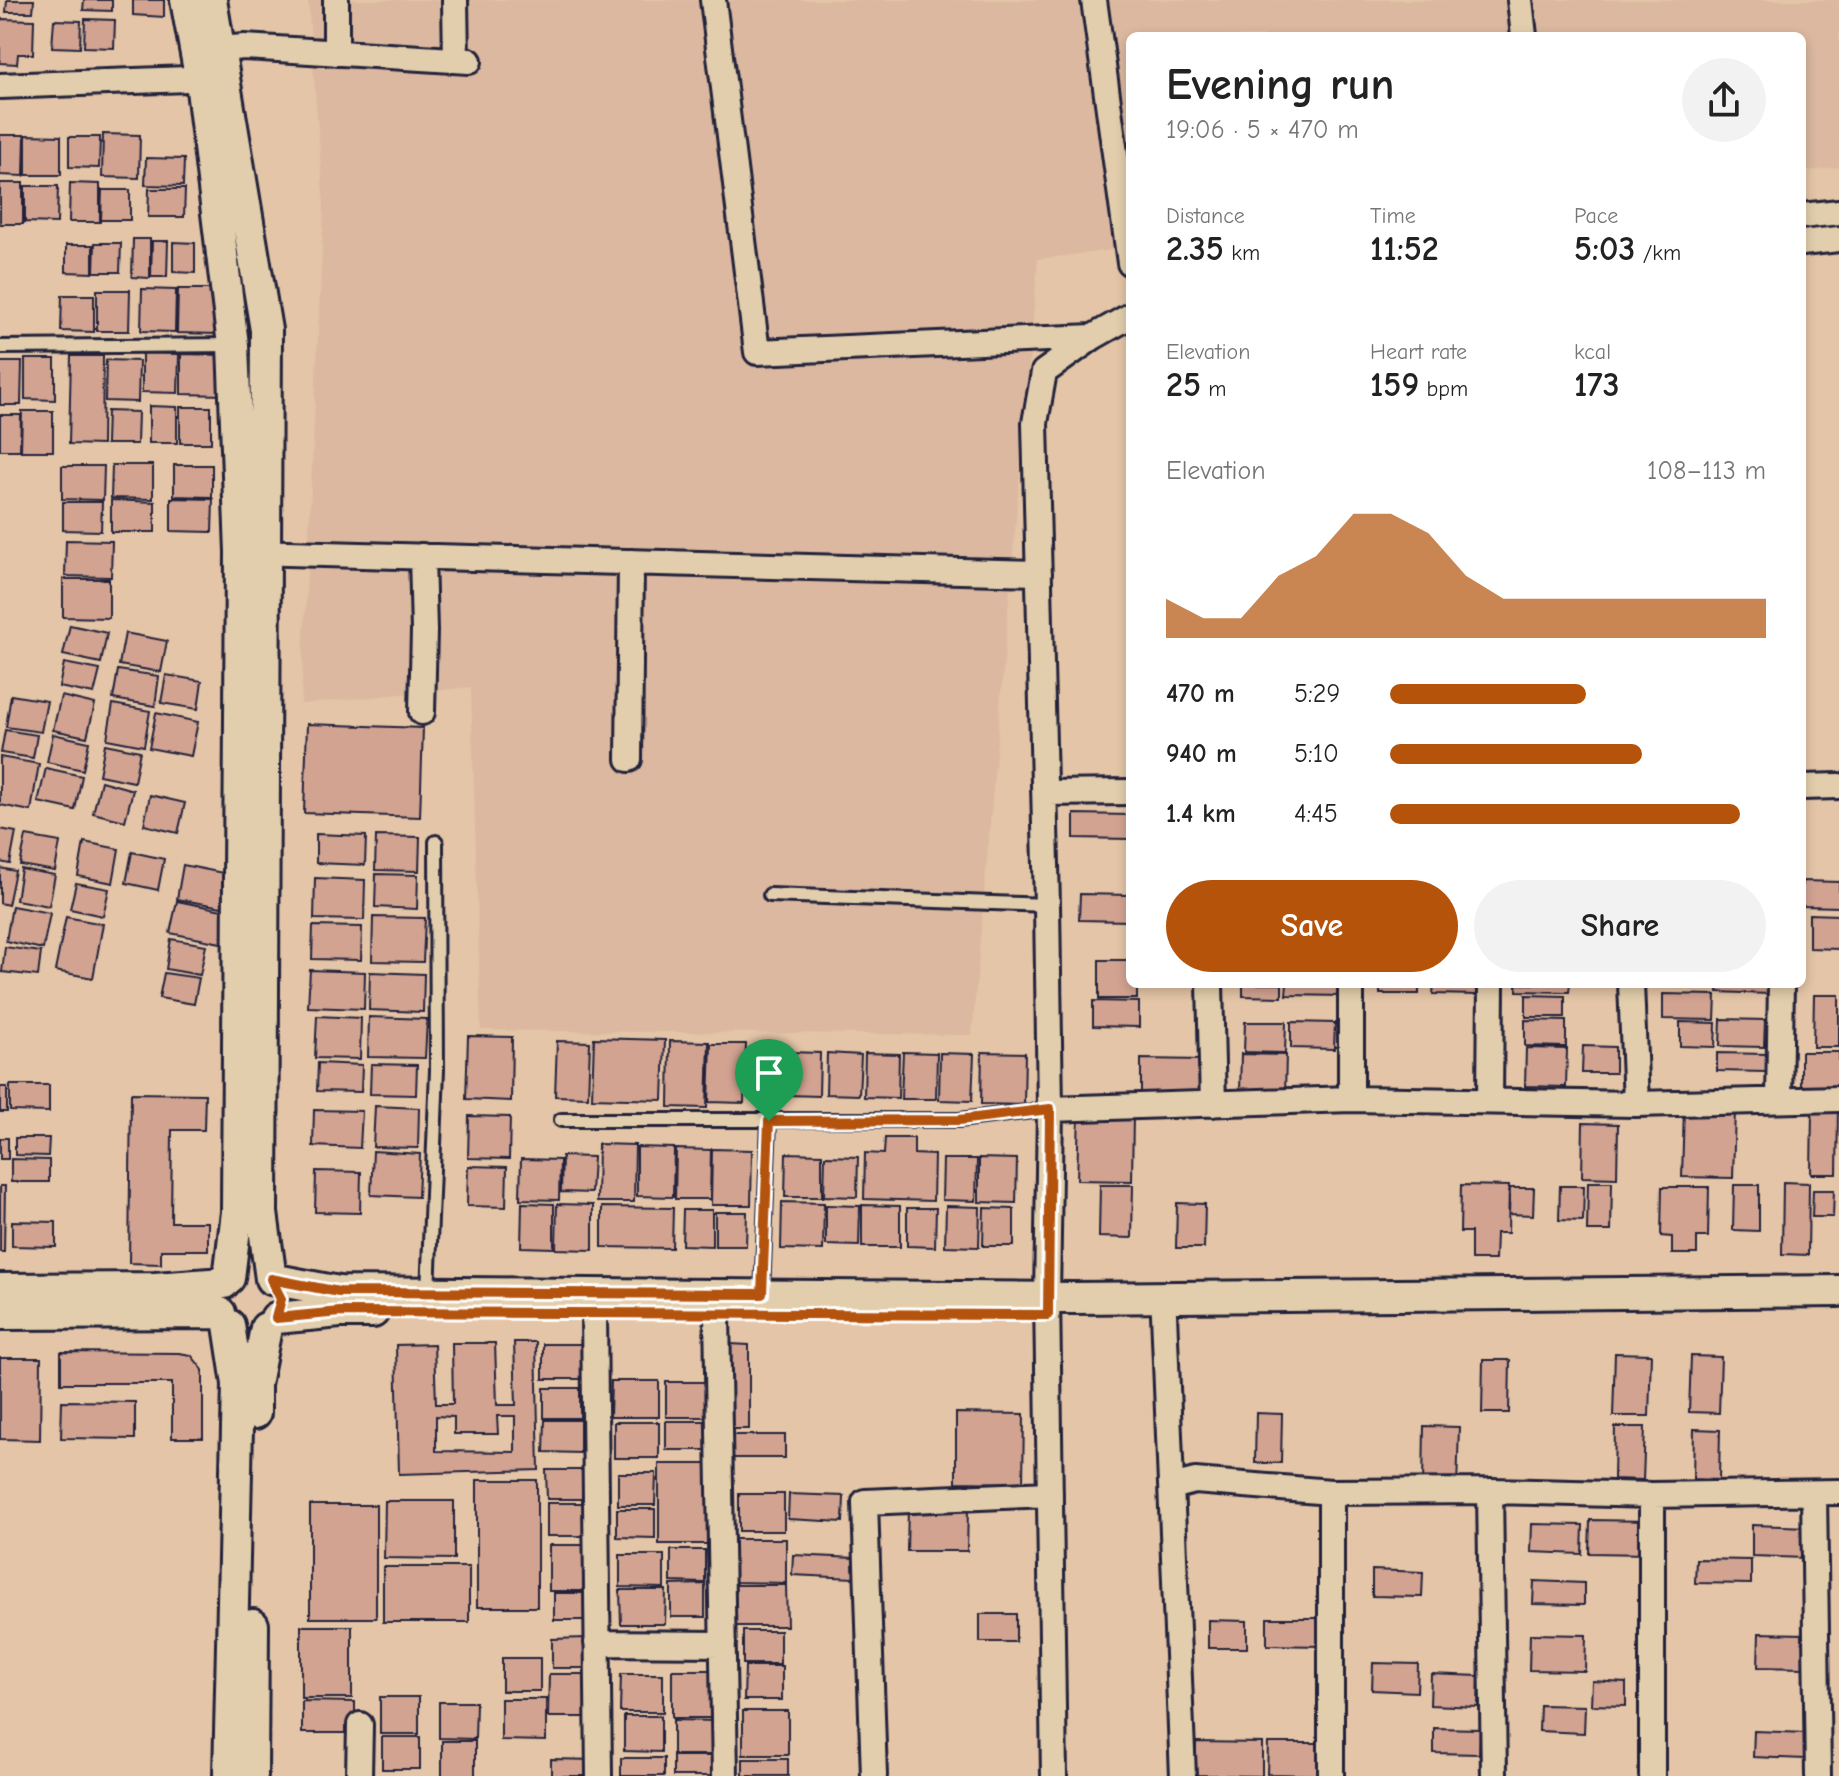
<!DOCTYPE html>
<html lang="en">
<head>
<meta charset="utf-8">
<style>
  :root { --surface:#fff; --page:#f2f2f2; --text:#222; --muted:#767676; --accent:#b45309 }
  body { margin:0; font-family:"Comic Neue",sans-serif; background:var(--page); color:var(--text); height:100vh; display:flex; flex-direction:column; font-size:30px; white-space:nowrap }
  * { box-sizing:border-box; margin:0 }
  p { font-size:26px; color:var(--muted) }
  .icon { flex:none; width:44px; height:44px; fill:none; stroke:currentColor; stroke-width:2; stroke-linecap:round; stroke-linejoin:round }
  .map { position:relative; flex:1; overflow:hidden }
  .details { position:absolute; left:1126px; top:32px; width:680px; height:956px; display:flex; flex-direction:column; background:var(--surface); border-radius:12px; box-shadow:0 4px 12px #0003 }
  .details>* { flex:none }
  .pin { position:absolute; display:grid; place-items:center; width:68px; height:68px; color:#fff; margin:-82px -34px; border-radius:50% 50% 50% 0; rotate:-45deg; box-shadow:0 0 8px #0007 }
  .pin .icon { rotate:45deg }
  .round { display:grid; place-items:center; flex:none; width:84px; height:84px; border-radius:42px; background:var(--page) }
  .headline { display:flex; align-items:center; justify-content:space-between; height:136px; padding:0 40px }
  h1 { font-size:44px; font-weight:700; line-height:60px }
  .stats { display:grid; grid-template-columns:repeat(3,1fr); gap:12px; height:136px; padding:8px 40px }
  .stats div { display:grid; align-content:center }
  .stats b { font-size:34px; font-weight:700 }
  .stats small { font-size:22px; font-weight:400 }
  .stats p { font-size:22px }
  .chart { height:224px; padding:16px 40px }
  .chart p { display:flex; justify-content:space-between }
  .chart svg { width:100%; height:144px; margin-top:8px; fill:var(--accent); opacity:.7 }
  .cta { display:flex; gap:16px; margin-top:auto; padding:16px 40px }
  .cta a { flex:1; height:92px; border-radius:48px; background:var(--accent); color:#fff; font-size:32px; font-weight:700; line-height:92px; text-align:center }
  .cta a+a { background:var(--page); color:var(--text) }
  ul { padding:0 40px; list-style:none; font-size:26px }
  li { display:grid; grid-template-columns:128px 96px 1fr; align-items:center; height:60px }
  li i { height:20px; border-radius:10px; background:var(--accent) }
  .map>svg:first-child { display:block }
</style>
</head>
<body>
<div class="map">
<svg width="1839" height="1776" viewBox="0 0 1839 1776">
  <rect width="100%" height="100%" fill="#e4c5a7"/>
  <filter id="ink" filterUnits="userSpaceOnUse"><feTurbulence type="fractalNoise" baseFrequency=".0125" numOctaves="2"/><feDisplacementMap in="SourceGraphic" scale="16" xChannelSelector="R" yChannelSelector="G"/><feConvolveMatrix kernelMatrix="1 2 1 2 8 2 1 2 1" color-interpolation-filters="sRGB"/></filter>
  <g filter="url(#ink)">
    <path fill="#dbb89f" d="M308,0H1839V167L1802,172V36H1130V248L1038,259L972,1035L481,1030L471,687L301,704L324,206Z"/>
    <path fill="#d3a392" stroke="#22223b" stroke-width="2" fill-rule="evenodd" d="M7,0H34L33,12H6Z
      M84,0H112V11L83,10Z
      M133,0H164V17L133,15Z
      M0,19L34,20L33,54H18L17,64L0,63Z
      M85,19L115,20L114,48L84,47Z
      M54,20L81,21L80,48L52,47Z
      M103,134L140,135L139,178L102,177Z
      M0,135H25L24,176L0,175Z
      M26,135L61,136V175H26Z
      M69,137H100L99,168L69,167Z
      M146,158L184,159L183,186L145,185Z
      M0,183H23V224H0Z
      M70,183L100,184V222H69Z
      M25,186H58L57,223L25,222Z
      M149,189H185L184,217H148Z
      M102,190H130V220H101Z
      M133,239H150V278L132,277Z
      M152,241H168L167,277H151Z
      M173,242L195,243V273L173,272Z
      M95,243H121L120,272H94Z
      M66,245H93V273L66,272Z
      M142,289L176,290L175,332L141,331Z
      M178,289H219L218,334L177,333Z
      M97,290H130L129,331H97Z
      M62,295H94V332L61,331Z
      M142,353L179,354L178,393L142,392Z
      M181,354L224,355V395L181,394Z
      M71,356H103L102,445L69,444Z
      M25,359H55V400L25,399Z
      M106,360L139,361L138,402L105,401Z
      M0,362H22L21,405H0Z
      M149,406L177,407V443H149Z
      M180,407H211V443H180Z
      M22,411H53V451H21Z
      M107,411L138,412L137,444H106Z
      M0,415H21L20,450H0Z
      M112,465H153V499L111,498Z
      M174,465H212V497L174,496Z
      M62,466H104L103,500L62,499Z
      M171,498L213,499L212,532L171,531Z
      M111,500L155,502V532H111Z
      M63,502H102L101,531L63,530Z
      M66,540L112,541L111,577L65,576Z
      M63,579H109V618L63,617Z
      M70,625L107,633L101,663L63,655Z
      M125,633L167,641L161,672L119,665Z
      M64,663L100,670L94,694L59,687Z
      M118,670L159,676L155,706L113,699Z
      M166,675L202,681L198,709L161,703Z
      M11,695L47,701L41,732L6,727Z
      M61,696L95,704L87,737L53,730Z
      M113,704L150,711L144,746L107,739Z
      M156,713L198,722L191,756L149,748Z
      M307,724L423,728L420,817L304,813Z
      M5,730L37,735L33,758L1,753Z
      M53,734L89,742L83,770L47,762Z
      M105,744L140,751L134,782L99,775Z
      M0,757L39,764L31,811L0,805Z
      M46,768L82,776L75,810L38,802Z
      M101,781L133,790L125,821L93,813Z
      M150,795L185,803L178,833L144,825Z
      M1074,814L1130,815V839L1074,838Z
      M0,829L16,832L10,864L0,862Z
      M316,834L366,836L365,865L316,863Z
      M26,836L60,842L55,871L20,865Z
      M376,836L420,837L419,871L375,870Z
      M84,842L119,849L113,883L78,876Z
      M132,852L164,859L158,890L126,883Z
      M183,865L228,874L222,907L177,899Z
      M0,868L15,871L8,905L0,903Z
      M21,869L55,875L49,906L16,900Z
      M376,874L418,875L417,909L375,907Z
      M315,878L365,880L364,920L314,919Z
      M1802,881L1839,882V907L1802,906Z
      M76,883L109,889L103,916L70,909Z
      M1080,894L1130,895V921L1079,920Z
      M177,901L227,911L221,943L170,933Z
      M12,906L50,913L43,949L6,941Z
      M1809,914L1839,915V949L1809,948Z
      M66,917L103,924L93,978L55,971Z
      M373,917L425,918L423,962L372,961Z
      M313,926L362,927L361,960L312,959Z
      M171,939L206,945L200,975L166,969Z
      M5,947L41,952L38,976L2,972Z
      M1099,960H1130V984H1137V999H1099Z
      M310,970L365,972L364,1009L308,1007Z
      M370,972L424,974L423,1012L369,1010Z
      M164,973L199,978L194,1004L159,998Z
      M1243,984H1282V997L1243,996Z
      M1287,984H1345V996L1286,995Z
      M1380,984H1419V994H1380Z
      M1434,984H1478V995L1433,994Z
      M1517,984H1570L1569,992L1517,991Z
      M1719,984H1769V994L1718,992Z
      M1663,994L1716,995L1715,1020L1663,1019Z
      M1526,995L1565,996V1017H1526Z
      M1814,995H1839V1047H1813Z
      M1093,1001L1139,1002V1027L1093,1026Z
      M317,1016L361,1018L360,1059L315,1058Z
      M369,1017L427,1019L425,1058L368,1057Z
      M1721,1019L1765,1020L1764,1047L1720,1046Z
      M1525,1020L1566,1021V1047L1525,1046Z
      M1245,1022H1286L1285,1053L1244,1052Z
      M1291,1022L1335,1023L1334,1049L1291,1048Z
      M1680,1022L1716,1023L1715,1047L1680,1046Z
      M468,1036L512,1037L511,1101L466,1099Z
      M594,1038L665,1040L663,1100L592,1098Z
      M557,1041L590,1042L588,1097L555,1096Z
      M670,1041L709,1042L707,1108L669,1107Z
      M711,1044H746L744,1103L709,1102Z
      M1583,1046L1615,1047V1073H1582Z
      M754,1048L786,1049L784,1096L753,1095Z
      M1526,1048L1567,1049L1566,1087L1525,1086Z
      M788,1052L820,1053L819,1096L787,1095Z
      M903,1052L937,1053L936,1099H901Z
      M982,1052L1025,1053L1024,1105L981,1104Z
      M1801,1052H1839V1087H1801Z
      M827,1053L861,1055L859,1095L826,1094Z
      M865,1053L899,1054L898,1098L864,1097Z
      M940,1053L974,1054L972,1101L939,1100Z
      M1717,1053L1767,1054V1072L1717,1071Z
      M1241,1054L1286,1055L1285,1094L1240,1093Z
      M1141,1059L1204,1060L1203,1099L1141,1098Z
      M318,1063L362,1065L361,1092L317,1091Z
      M371,1064L417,1065L416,1095L370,1094Z
      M10,1085H49V1112L10,1111Z
      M0,1087H7V1112H0Z
      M131,1093L205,1094L204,1130H172L171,1222H208V1250H161V1264L129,1263Z
      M375,1106L419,1108L418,1148L373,1147Z
      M1684,1107L1735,1108L1733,1178L1682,1177Z
      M314,1110L362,1111L360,1148L313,1146Z
      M1812,1110H1838L1837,1174H1811Z
      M1079,1112L1133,1114L1132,1181L1077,1180Z
      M469,1116L510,1117L509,1159L468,1158Z
      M1583,1123L1618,1124L1617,1178L1582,1177Z
      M0,1138H8V1159H0Z
      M15,1138H49L48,1156L15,1155Z
      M885,1138H914V1154L934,1155L933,1201L864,1199L865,1153L884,1154Z
      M598,1144L635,1145L634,1202H597Z
      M637,1147L674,1148L673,1197L637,1196Z
      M676,1149L711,1150L710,1199H675Z
      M712,1149L752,1150L751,1205H711Z
      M373,1151L420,1154L418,1197L371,1195Z
      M786,1153L822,1154V1197H785Z
      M562,1156L593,1157L591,1193L561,1192Z
      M825,1156L858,1157L857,1197L824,1196Z
      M979,1158L1017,1159L1016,1203L979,1202Z
      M11,1159L49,1160V1182H11Z
      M521,1159L560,1160L559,1200L520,1199Z
      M943,1159H977L976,1201L942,1200Z
      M468,1166L507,1167L506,1207L467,1206Z
      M316,1171L361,1172L360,1213L315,1212Z
      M1588,1182H1612L1611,1231H1587Z
      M1783,1182L1809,1183L1808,1255L1782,1254Z
      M1100,1185H1133L1132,1238L1099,1237Z
      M1461,1185L1509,1186L1508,1233H1496L1495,1260H1471V1232H1460Z
      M1734,1185H1759V1231L1733,1230Z
      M0,1186H5L4,1252H0Z
      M1560,1186H1584L1583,1221L1559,1220Z
      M1662,1187H1709L1708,1237H1697V1254H1672V1237L1661,1236Z
      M1510,1188H1534L1533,1215L1509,1214Z
      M1813,1190H1834L1833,1217H1812Z
      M782,1202L824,1203L823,1250L781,1249Z
      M522,1203L554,1204V1248L521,1247Z
      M1177,1203L1205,1204L1204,1248H1176Z
      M557,1204L593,1205V1250L556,1249Z
      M826,1205L860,1206L859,1246L826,1245Z
      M862,1205L900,1206V1247H862Z
      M946,1206L980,1207L979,1247L945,1246Z
      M602,1207L673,1208L672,1248L602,1247Z
      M907,1208H936L935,1247L907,1246Z
      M984,1208L1014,1209V1246H983Z
      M683,1210H712V1246L682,1245Z
      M715,1212H747L746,1246H715Z
      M12,1221L56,1222V1247L12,1246Z
      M514,1342H536L539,1470L399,1474L396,1345L434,1344L436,1404H453L452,1343H495L497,1405H516ZM436,1416L454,1417V1434H498L497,1416H515V1452L436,1451Z
      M543,1344H586L585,1379H543Z
      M730,1344L749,1345V1429H729Z
      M61,1352L179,1353L191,1355L203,1370V1438H172V1383H61Z
      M1615,1353L1651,1354L1649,1416H1613Z
      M1691,1356L1721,1357L1719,1413L1689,1412Z
      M0,1358H41L40,1440L0,1439Z
      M1483,1360H1510L1509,1413H1482Z
      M611,1381H659V1417H610Z
      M666,1382H707V1417H666Z
      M544,1388H580V1418H544Z
      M62,1401L135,1402V1439L61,1438Z
      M956,1413L1024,1414L1023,1483L956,1482Z
      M1256,1413L1282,1414L1281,1463H1255Z
      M545,1420H580V1453L544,1452Z
      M666,1421H708V1450H666Z
      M614,1422H659V1458H614Z
      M1424,1426L1459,1427L1457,1488L1423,1487Z
      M1615,1427H1645L1643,1480L1614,1479Z
      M1694,1429L1720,1430L1719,1480L1693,1479Z
      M733,1435H785V1458H733Z
      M659,1464H711V1544H659Z
      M546,1470H582V1499H547Z
      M618,1473H656L655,1505H618Z
      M477,1480H537V1607H477Z
      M739,1494H784V1531H739Z
      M789,1494L844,1496L843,1522L788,1519Z
      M385,1501H454V1559L384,1558Z
      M547,1503H583V1536H547Z
      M310,1505H376V1618H310Z
      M908,1507L968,1508L967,1551H907Z
      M617,1509H655V1538L617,1537Z
      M1590,1520L1651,1521L1650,1554L1589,1553Z
      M1532,1524L1583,1525L1582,1554L1531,1552Z
      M1752,1525L1807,1527L1806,1558L1752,1556Z
      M735,1539H786V1583L734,1582Z
      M549,1545H591V1591H549Z
      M671,1550H705V1583L671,1582Z
      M620,1555H664V1588L620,1587Z
      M793,1555L855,1558L854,1578L792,1575Z
      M1696,1559L1751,1560V1584L1695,1583Z
      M383,1567H469V1622H383Z
      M1372,1570L1423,1572L1422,1597L1372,1596Z
      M1534,1581L1584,1583V1605L1533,1604Z
      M705,1584V1617H671V1585Z
      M735,1585H786L787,1626H735Z
      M620,1590H666L665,1624H621Z
      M554,1593H585V1620H554Z
      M980,1614H1016V1642H980Z
      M1267,1618H1321V1646L1267,1645Z
      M1208,1620L1247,1621V1648H1208Z
      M301,1626H352V1698H301Z
      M743,1631H780V1664H743Z
      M1759,1633L1806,1634L1805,1668L1758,1667Z
      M1530,1634L1586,1635L1585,1671L1529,1670Z
      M586,1638V1668H552V1639Z
      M502,1658H540V1691H502Z
      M1373,1663L1418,1664L1417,1692L1372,1690Z
      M745,1666H782V1700H744Z
      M672,1670H715V1718H672Z
      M549,1674H595V1717H548Z
      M621,1674H663V1712H620Z
      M1431,1674L1479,1676L1478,1707L1430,1705Z
      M1592,1681L1626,1683V1706L1591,1705Z
      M380,1697H419V1734H380Z
      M501,1699H546V1741L501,1740Z
      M302,1701L355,1702V1733H302Z
      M439,1702H476L475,1739L439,1738Z
      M1540,1705L1585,1706L1584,1733L1539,1731Z
      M743,1711H788V1755H743Z
      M624,1716H661V1752L624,1751Z
      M673,1720L717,1721L716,1755H673Z
      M1434,1728L1480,1729L1479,1754L1434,1753Z
      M1754,1731L1806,1733L1805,1759L1753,1757Z
      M382,1737H420V1769H382Z
      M442,1741H475V1776H442Z
      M1196,1742L1262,1743V1776L1196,1775Z
      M1268,1743H1318L1317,1775L1267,1774Z
      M673,1756H717V1776H673Z
      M621,1758H664V1776H621Z
      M551,1759L596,1760L595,1776H551Z
      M743,1759H788V1776H743Z"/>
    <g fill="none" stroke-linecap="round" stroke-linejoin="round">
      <defs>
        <path id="service" d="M0,347L233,345
          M770,895L1047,905
          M561,1120H959L1050,1109
          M428,1293L437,1070L436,842
          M762,1294L769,1121"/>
        <path id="minor" d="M455,0L456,60
          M713,0L757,352L1093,337
          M1094,0L1130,263
          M1520,0L1524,36
          M221,49L244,47L469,61
          M336,53V0
          M0,86L215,78
          M1802,216L1839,212
          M1802,243L1839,239
          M250,552L1039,573
          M422,712L424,631L422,556
          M629,759L631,562
          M1802,787L1839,786
          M1045,793L1130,792
          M1210,984L1213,1104
          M1631,984L1636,1104
          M1351,1099V984
          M1779,1100L1781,984
          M1490,1101L1491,984
          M1050,1109L1351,1099L1636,1104L1839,1099
          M594,1313L599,1776
          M717,1314L725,1776
          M1164,1314L1183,1776
          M1172,1487L1195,1481L1331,1492L1490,1491L1652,1495L1839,1492
          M1490,1491L1494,1776
          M1331,1492V1776
          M1814,1493L1818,1776
          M1652,1495V1776
          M597,1643L723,1644
          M359,1776L360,1725
          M874,1776L865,1502L1050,1494
          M1054,1776L1047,1297L1050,1109L1047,905L1035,423L1044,372L1093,337L1130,316"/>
        <path id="tertiary" d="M186,0L201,81L233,345L241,552L237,1212L229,1278
          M211,0L266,330L262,1213L271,1279L339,1292L1074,1298L1839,1291
          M0,1289L155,1288L224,1283
          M0,1314L220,1313
          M276,1318L340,1312H373
          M229,1325L238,1384L229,1776
          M255,1413V1384L266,1328
          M252,1776L253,1625"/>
      </defs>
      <use href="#service" stroke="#22223b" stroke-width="18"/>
      <use href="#minor" stroke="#22223b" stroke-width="30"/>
      <use href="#tertiary" stroke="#22223b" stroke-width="36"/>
      <use href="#service" stroke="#e2ceac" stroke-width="12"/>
      <use href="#minor" stroke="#e2ceac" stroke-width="24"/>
      <use href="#tertiary" stroke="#e2ceac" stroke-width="30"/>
    </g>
  </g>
  <g fill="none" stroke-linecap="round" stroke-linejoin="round" filter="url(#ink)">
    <defs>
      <path id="route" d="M1050,1109L1048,1315L340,1312L276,1318L281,1299L271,1279L339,1292L762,1294L769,1121L959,1120Z"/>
    </defs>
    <use href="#route" stroke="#fff" stroke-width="16"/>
    <use href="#route" stroke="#b45309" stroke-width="10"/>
  </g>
</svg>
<div class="pin" style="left:769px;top:1121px;background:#1e9e55"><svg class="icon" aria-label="arrive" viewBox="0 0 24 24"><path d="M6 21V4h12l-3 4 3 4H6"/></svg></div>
<section class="details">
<div class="headline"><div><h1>Evening run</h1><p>19:06 · 5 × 470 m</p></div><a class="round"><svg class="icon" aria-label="share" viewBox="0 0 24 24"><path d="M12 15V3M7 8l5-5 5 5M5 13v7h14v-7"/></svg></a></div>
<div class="stats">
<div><p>Distance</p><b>2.35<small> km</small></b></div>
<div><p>Time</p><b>11:52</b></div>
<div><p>Pace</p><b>5:03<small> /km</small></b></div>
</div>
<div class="stats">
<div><p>Elevation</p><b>25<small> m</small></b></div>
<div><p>Heart rate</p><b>159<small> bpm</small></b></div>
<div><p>kcal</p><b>173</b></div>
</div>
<div class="chart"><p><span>Elevation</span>108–113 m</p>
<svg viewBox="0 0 160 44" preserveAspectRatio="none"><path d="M0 44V32L10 38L20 38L30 25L40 19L50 6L60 6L70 12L80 25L90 32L100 32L110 32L120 32L130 32L140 32L150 32L160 32V44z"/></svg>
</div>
<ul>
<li><b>470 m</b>5:29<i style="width:52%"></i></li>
<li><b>940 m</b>5:10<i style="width:67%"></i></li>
<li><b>1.4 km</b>4:45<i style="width:93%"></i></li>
</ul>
<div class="cta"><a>Save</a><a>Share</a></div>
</section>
</div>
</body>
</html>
